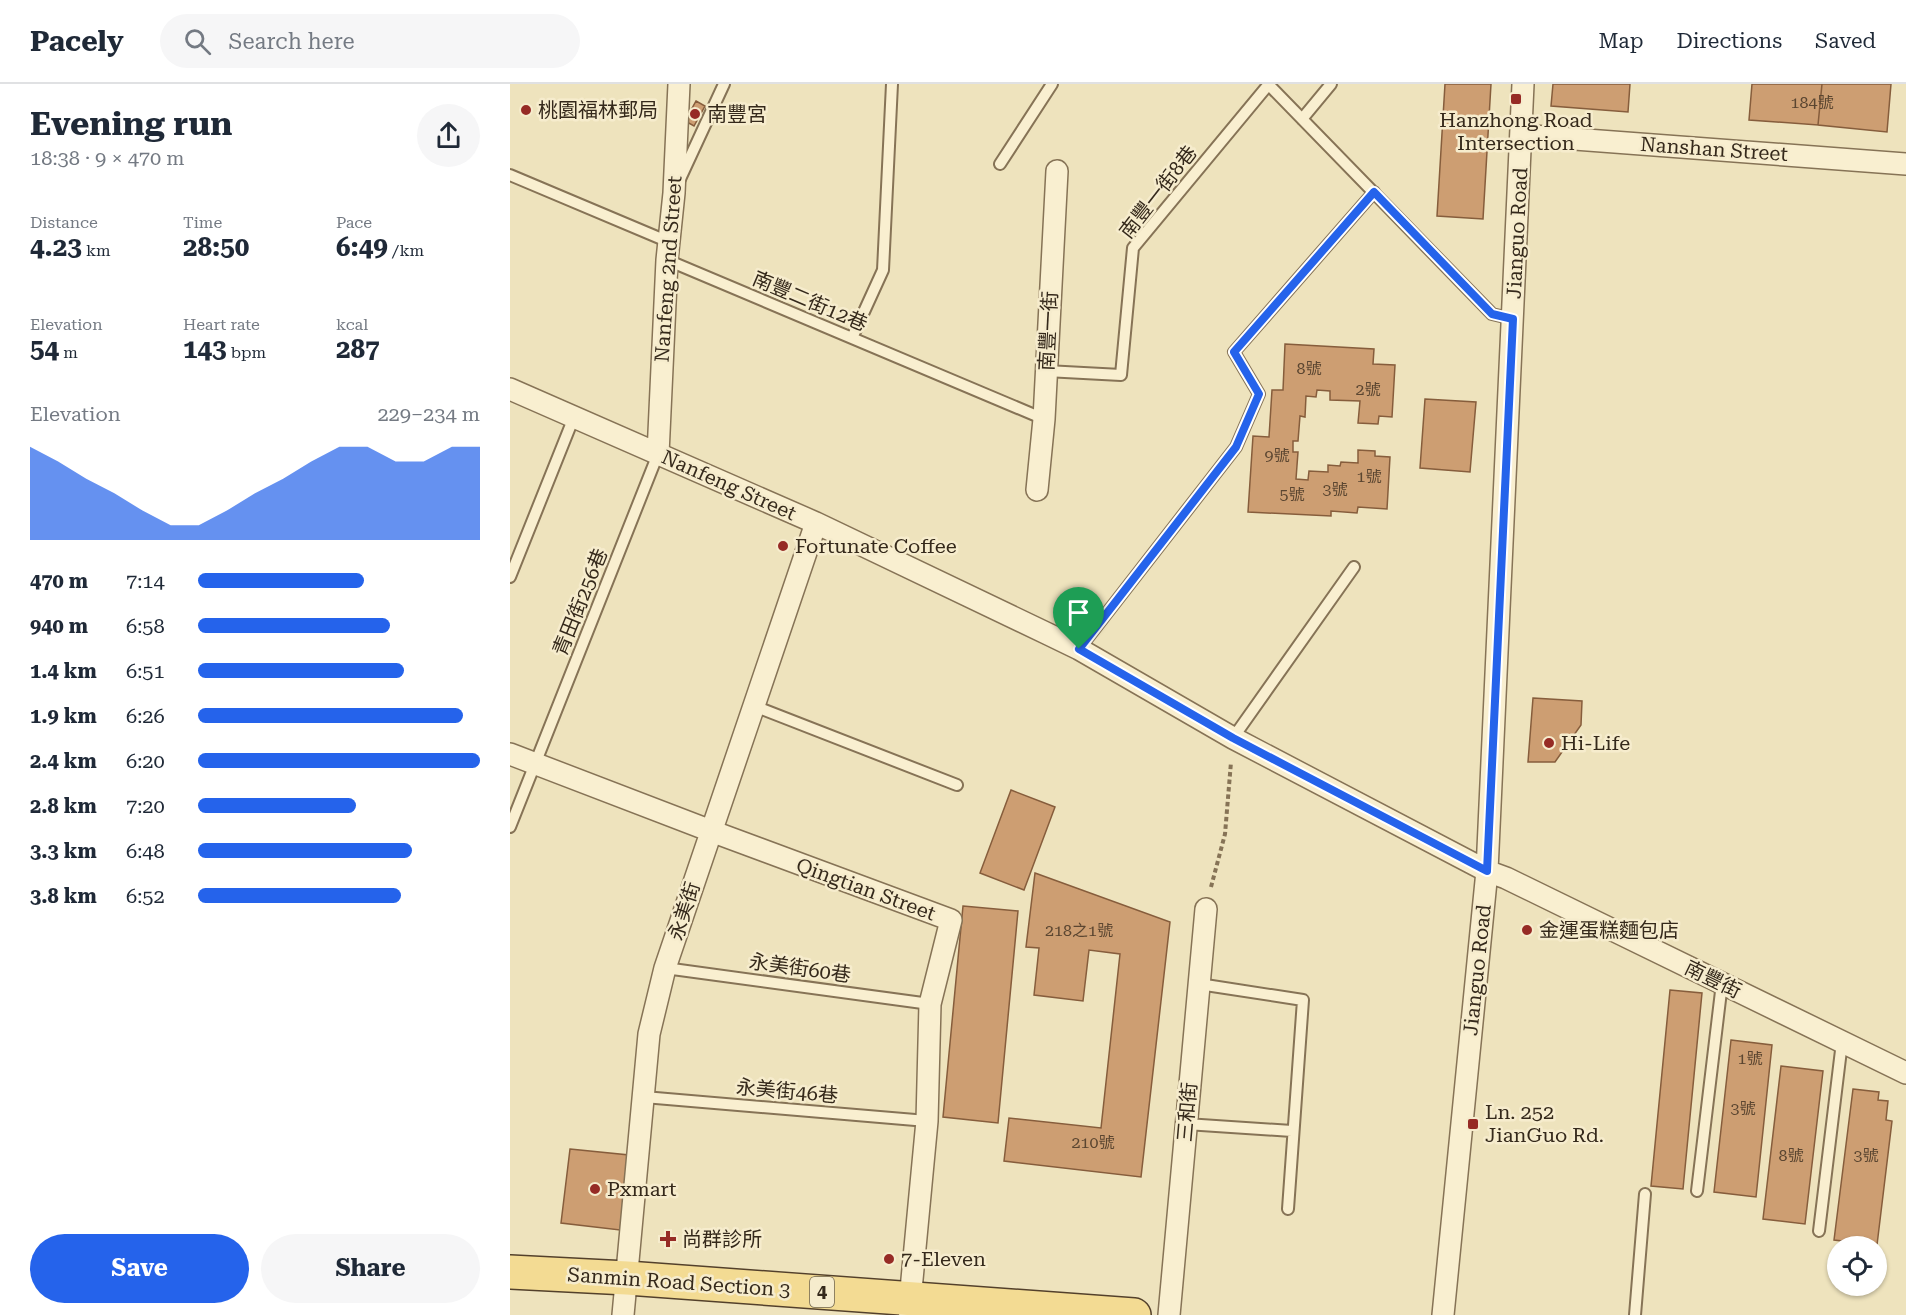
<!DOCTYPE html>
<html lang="en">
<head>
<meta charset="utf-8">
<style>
  :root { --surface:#fff; --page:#f6f6f7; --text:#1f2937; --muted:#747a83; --line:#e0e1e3; --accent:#2563eb }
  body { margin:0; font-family:"Roboto Serif","Noto Sans TC",serif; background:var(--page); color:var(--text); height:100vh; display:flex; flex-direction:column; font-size:22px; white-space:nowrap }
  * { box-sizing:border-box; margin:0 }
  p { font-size:20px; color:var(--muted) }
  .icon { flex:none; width:33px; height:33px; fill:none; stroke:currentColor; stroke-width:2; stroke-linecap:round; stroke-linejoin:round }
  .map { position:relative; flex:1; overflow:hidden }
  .details { display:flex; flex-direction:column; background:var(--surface); width:510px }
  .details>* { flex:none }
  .buttons { position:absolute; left:1317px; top:1152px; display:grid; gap:12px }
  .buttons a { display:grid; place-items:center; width:60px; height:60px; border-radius:50%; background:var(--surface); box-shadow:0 2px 4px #0004; font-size:30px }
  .pin { position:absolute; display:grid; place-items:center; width:51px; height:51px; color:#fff; margin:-62px -26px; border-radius:50% 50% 50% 0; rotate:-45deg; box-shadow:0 0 6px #0007 }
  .pin .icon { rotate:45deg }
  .round { display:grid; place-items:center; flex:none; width:63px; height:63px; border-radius:32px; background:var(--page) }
  .headline { display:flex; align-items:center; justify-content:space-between; height:102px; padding:0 30px }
  h1 { font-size:33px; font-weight:700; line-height:45px }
  .figures { display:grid; grid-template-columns:repeat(3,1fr); gap:9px; height:102px; padding:6px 30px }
  .figures div { display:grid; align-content:center }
  .figures b { font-size:26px; font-weight:700 }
  .figures small { font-size:16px; font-weight:400 }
  .figures p { font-size:16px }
  .chart { height:168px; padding:12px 30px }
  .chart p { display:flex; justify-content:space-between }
  .chart svg { width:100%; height:108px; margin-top:6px; fill:var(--accent); opacity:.7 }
  .action { display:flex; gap:12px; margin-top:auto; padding:12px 30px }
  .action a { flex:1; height:69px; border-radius:36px; background:var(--accent); color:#fff; font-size:24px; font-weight:700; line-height:69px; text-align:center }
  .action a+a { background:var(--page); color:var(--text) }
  ul { padding:0 30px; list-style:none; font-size:20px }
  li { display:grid; grid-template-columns:96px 72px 1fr; align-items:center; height:45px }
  li i { height:15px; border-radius:8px; background:var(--accent) }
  header { display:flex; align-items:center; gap:36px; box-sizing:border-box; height:84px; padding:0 30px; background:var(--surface); border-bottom:2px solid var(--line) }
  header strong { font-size:28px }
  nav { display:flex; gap:33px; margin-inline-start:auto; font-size:21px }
  .search { width:420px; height:54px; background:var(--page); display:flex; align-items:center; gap:15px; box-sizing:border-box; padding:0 21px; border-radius:33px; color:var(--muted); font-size:22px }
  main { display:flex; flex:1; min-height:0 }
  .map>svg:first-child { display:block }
</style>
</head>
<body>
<header>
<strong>Pacely</strong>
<div class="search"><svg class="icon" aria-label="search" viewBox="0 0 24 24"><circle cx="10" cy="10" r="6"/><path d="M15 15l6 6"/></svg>Search here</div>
<nav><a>Map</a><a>Directions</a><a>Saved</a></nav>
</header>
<main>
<section class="details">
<div class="headline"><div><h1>Evening run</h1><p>18:38 · 9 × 470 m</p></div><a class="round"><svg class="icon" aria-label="share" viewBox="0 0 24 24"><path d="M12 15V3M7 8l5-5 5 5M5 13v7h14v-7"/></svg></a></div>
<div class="figures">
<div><p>Distance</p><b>4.23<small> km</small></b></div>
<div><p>Time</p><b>28:50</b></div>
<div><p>Pace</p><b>6:49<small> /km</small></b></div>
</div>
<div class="figures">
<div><p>Elevation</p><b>54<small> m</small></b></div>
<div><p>Heart rate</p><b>143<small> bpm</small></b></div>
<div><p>kcal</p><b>287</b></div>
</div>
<div class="chart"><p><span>Elevation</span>229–234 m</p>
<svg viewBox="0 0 160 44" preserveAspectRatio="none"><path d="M0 44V6L10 12L20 19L30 25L40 32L50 38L60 38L70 32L80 25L90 19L100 12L110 6L120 6L130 12L140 12L150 6L160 6V44z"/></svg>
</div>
<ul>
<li><b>470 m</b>7:14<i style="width:59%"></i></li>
<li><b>940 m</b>6:58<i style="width:68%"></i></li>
<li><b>1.4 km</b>6:51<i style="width:73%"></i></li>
<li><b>1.9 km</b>6:26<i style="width:94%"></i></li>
<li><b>2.4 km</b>6:20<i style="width:100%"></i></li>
<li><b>2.8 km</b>7:20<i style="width:56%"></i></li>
<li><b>3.3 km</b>6:48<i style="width:76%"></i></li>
<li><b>3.8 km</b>6:52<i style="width:72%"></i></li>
</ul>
<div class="action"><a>Save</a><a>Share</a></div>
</section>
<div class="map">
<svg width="1396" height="1231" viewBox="0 0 1396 1231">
  <rect width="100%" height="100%" fill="#eee3bd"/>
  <path fill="#cd9e72" stroke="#865d3c" stroke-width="1.5" d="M935,0H981L973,135L927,132Z
    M1043,0H1120L1118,28L1041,22Z
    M1242,0H1312L1308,41L1239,36Z
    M1312,0H1381L1377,48L1308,41Z
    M186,17L195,22L184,42L175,37Z
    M775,260L864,265L863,280L885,281L882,333L869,332L868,340L848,339L850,317L820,316V307L807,306L806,313L796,312L795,333L790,332L788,357H783V368H788L786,395L798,396L799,387L818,388V381L830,382L831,378L848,379V366L865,367V372L880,373L877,425L848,423L847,429L821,427V432L738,428L743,352L759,353L762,306H773Z
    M915,315L966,318L960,388L910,384Z
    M1023,614L1072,617L1071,641L1045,678H1018Z
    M501,706L545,723L514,806L470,789Z
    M525,789L660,838L631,1093L494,1077L499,1034L591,1044L610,870L579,866L573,917L524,911L529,864L516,863Z
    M453,822L508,827L488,1039L433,1033Z
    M1160,906L1192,909L1173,1105L1141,1102Z
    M1221,956L1262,961L1246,1113L1204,1108Z
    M1271,982L1313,987L1295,1140L1253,1135Z
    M1343,1005L1369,1008L1368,1016L1378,1017L1376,1036L1382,1037L1367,1161L1324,1156Z
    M60,1065L119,1071L110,1146L51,1139Z"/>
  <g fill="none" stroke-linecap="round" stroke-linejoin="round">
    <defs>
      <path id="service" d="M758,0L982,230L1003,235
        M792,35L821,0
        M490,80L542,0
        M0,91L159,158
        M170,95L214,0
        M157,176L534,335
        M342,254L373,186L382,0
        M536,287L611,291L623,164L759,0
        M0,493L64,333
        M569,565L726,363L749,310L724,268L864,108
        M244,622L447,701
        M723,654L844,483
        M0,743L148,370
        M155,884L420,920
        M689,900L793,916L778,1125
        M134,1013L417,1037
        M676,1040L782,1047
        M1187,1107L1212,899
        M1309,1147L1332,958
        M1125,1231L1135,1110"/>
      <path id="minor" d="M1011,51L1396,80
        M0,305L306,439L538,550L569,565L723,654L977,787L996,794L1396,989
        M148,370L157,176L164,109L169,0
        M527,406L534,335L547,87
        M0,670L201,747L441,836L420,920L417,1037L399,1227
        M113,1231L139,950L155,884L306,439
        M659,1231L696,825
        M933,1231L977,787L1013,0"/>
      <path id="primary" d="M0,1188L117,1194L624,1231"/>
    </defs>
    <use href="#service" stroke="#867356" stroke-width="14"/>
    <use href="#minor" stroke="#867356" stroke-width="24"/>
    <use href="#primary" stroke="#53402b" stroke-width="36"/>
    <path stroke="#867356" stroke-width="4" stroke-dasharray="4.5 3" stroke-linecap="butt" d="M701,803L715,750L721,678"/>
    <use href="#service" stroke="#f9efd0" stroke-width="10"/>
    <use href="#minor" stroke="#f9efd0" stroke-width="21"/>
    <use href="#primary" stroke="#f3db93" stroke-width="33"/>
  </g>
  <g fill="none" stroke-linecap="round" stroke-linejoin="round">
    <defs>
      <path id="route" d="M864,108L982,230L1003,235L977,787L723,654L569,565L726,363L749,310L724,268Z"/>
    </defs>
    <use href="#route" stroke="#fff" stroke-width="12"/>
    <use href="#route" stroke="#2563eb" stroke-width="8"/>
  </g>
  <g fill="#962b25" stroke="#f6eccd" stroke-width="2">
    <rect x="1000" y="9" width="12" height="12" rx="3"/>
    <circle cx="16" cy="26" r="6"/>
    <circle cx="185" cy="30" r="6"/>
    <circle cx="273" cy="462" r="6"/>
    <circle cx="1039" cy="659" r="6"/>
    <circle cx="1017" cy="846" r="6"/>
    <rect x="957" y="1034" width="12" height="12" rx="3"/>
    <circle cx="85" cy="1105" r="6"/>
    <path d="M155 1146h6v6h6v6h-6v6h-6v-6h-6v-6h6z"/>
    <circle cx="379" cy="1175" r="6"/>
  </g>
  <g text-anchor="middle" stroke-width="5" stroke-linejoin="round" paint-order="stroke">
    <g font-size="16" fill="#5b4631">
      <text x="1302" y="24">184號</text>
      <text x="799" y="290">8號</text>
      <text x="858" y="311">2號</text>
      <text x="767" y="377">9號</text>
      <text x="859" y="398">1號</text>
      <text x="825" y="411">3號</text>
      <text x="782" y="416">5號</text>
      <text x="569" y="852">218之1號</text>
      <text x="1240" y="980">1號</text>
      <text x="1233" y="1030">3號</text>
      <text x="583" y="1064">210號</text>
      <text x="1281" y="1077">8號</text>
      <text x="1356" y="1077">3號</text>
    </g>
    <rect fill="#f6eccd" stroke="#6f6450" stroke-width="1.5" x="300" y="1193" width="24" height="30" rx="4.5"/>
    <g font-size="18" font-weight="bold" fill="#35291b">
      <text x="312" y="1214">4</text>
    </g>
    <g font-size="20" fill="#35291b" stroke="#f6eccd" text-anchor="start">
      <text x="28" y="33">桃園福林郵局</text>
      <text x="197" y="37">南豐宮</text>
      <text x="1006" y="43" text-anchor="middle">Hanzhong Road<tspan x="1006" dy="23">Intersection</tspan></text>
      <text x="285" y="469">Fortunate Coffee</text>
      <text x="1051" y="666">Hi-Life</text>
      <text x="1029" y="853">金運蛋糕麵包店</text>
      <text x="975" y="1035">Ln. 252<tspan x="975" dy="23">JianGuo Rd.</tspan></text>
      <text x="97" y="1112">Pxmart</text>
      <text x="172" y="1162">尚群診所</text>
      <text x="391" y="1182">7-Eleven</text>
    </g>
    <g font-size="20" fill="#35291b" stroke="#f6eccd">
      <text transform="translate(1204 65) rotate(4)" y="7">Nanshan Street</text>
      <text transform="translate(648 108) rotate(-52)" y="7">南豐一街8巷</text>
      <text transform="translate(1007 149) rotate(-87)" y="7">Jianguo Road</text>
      <text transform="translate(158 185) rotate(-86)" y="7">Nanfeng 2nd Street</text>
      <text transform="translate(300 217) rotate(23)" y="7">南豐二街12巷</text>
      <text transform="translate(538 247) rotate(-87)" y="7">南豐一街</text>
      <text transform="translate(219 401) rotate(24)" y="7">Nanfeng Street</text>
      <text transform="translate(70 518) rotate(-68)" y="7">青田街256巷</text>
      <text transform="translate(356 805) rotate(20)" y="7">Qingtian Street</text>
      <text transform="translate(174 827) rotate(-72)" y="7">永美街</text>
      <text transform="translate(290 884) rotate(8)" y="7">永美街60巷</text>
      <text transform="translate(967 886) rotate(-84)" y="7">Jianguo Road</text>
      <text transform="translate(1203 895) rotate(26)" y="7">南豐街</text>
      <text transform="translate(277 1007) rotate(5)" y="7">永美街46巷</text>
      <text transform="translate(677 1028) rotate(-85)" y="7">三和街</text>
      <text transform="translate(169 1198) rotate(4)" y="7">Sanmin Road Section 3</text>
    </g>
  </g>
</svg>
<div class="buttons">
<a><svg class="icon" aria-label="locate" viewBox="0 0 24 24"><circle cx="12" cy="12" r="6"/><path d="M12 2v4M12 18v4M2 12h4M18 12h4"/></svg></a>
</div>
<div class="pin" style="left:569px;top:565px;background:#1e9e55"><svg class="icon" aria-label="arrive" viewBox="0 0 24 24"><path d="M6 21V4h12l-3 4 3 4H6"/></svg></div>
</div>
</main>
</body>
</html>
